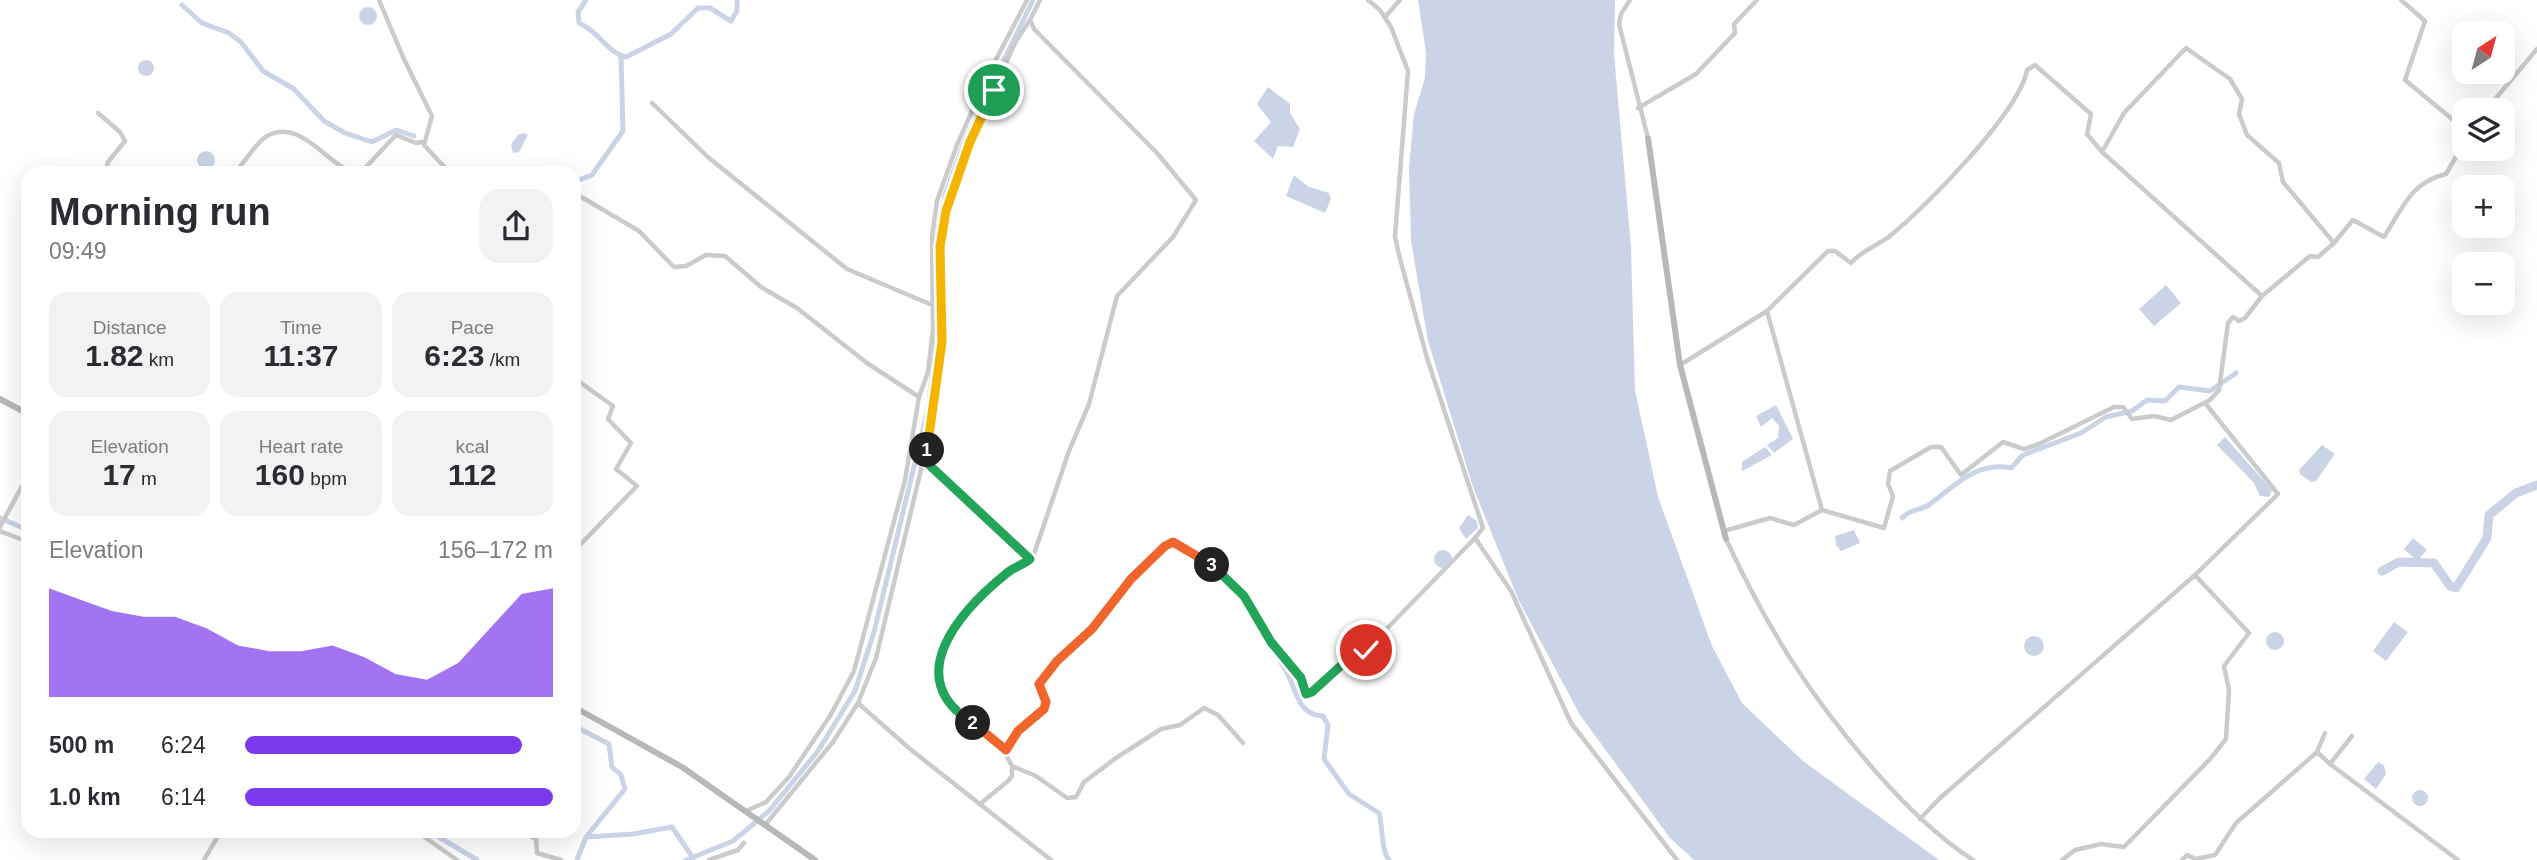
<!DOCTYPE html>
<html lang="en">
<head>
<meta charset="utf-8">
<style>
  :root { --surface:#fff; --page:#f2f2f3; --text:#2b2b33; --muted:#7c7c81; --accent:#7c3aed }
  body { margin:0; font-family:Helvetica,sans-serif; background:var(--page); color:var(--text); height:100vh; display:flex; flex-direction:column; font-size:26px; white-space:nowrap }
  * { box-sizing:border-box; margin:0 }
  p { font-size:23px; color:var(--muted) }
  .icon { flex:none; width:38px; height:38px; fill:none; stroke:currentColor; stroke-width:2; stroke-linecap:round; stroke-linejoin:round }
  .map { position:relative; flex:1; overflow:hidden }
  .side { position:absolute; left:21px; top:166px; width:560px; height:672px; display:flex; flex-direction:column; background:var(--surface); border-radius:21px; box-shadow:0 7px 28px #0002 }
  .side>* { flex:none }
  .needle { width:46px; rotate:36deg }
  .controls { position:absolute; left:2452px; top:21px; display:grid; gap:14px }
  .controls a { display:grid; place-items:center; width:63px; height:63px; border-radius:14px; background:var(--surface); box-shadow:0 7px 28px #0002; font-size:35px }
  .pin { position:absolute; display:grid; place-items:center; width:60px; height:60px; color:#fff; margin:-30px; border:4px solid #fff; border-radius:50%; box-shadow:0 2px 7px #0007 }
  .km { position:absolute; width:35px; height:35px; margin:-18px; border-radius:50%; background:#222; color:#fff; font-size:19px; line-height:35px; text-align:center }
  .round { display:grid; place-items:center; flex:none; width:74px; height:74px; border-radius:21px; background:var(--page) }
  .headline { display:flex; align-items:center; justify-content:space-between; height:119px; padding:0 28px }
  h1 { font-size:38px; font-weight:800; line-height:52px }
  .figures { display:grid; grid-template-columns:repeat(3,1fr); gap:10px; height:119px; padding:7px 28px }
  .figures div { display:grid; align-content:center; border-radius:18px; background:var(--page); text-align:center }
  .figures b { font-size:30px; font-weight:800 }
  .figures small { font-size:19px; font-weight:400 }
  .figures p { font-size:19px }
  .chart { height:196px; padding:14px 28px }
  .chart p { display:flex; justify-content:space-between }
  .chart svg { width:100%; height:126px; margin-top:7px; fill:var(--accent); opacity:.7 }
  ul { padding:0 28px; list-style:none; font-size:23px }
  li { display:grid; grid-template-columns:112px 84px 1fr; align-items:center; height:52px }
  li i { height:18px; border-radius:9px; background:var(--accent) }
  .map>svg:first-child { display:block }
</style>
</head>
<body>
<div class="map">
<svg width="2537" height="860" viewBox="0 0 2537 860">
  <rect width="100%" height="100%" fill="#fff"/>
  <path fill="#cbd4e7" d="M1418,0H1615L1614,54L1631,247L1635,390L1658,497L1712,646L1742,703L1803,761L1939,860H1694L1670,838L1580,715L1519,601L1473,487L1428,341L1411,241L1409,168L1414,114L1425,78L1426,53Z
    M359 16a9 9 0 1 1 18 0a9 9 0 1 1-18 0Z
    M138 68a8 8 0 1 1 16 0a8 8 0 1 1-16 0Z
    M1268,87L1290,104V113L1300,129L1293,147L1278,146L1273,159L1254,141L1271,122L1257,104Z
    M525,133L528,135L519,152L513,153L511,144L519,134Z
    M197 160a9 9 0 1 1 18 0a9 9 0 1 1-18 0Z
    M1294,175L1309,187L1329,193L1331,199L1325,213L1286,196Z
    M2166,285L2181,303L2154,326L2139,309Z
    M1776,405L1793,439L1774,453L1767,445L1778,438L1779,426L1772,418L1761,427L1756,416Z
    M2225,437L2272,490L2269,497L2260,496L2254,483L2217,445Z
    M2322,445L2335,454L2316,481L2311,482L2300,474L2299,470Z
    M1765,447L1772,455L1742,471V462Z
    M1468,515L1477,521L1478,528L1466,539L1459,528Z
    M1854,530L1860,543L1841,551L1836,545L1835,536Z
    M2413,538L2427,550L2417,561L2404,549Z
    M1434 559a9 9 0 1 1 18 0a9 9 0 1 1-18 0Z
    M2394,622L2408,632L2386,661L2373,651Z
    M2266 641a9 9 0 1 1 18 0a9 9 0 1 1-18 0Z
    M2024 646a10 10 0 1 1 20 0a10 10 0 1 1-20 0Z
    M2378,762L2384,765L2386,774L2376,789L2364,779Z
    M2412 798a8 8 0 1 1 16 0a8 8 0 1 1-16 0Z"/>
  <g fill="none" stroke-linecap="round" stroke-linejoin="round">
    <path stroke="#cbd4e7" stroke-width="5" d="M586,0L578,12L579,23C601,33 606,52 626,57L671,34L698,8H710L731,21L737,11V0
      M182,5L202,23L229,33L241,42L263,71L294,89L324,121L345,133L372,142L396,130L414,136
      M532,173L541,170L552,173
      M574,182L592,175L623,131L621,56
      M0,518L28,530
      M1902,518C1911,508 1922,511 1930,504C1956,485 1977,461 2011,468L2023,455L2081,433L2106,417L2132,411L2147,400L2165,401L2179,387L2210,391L2236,373
      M1281,663C1297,683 1294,715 1323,716L1328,725L1324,759L1349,794L1379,813C1383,828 1381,850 1389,860
      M574,726L609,744L612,767L621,775L625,789L586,837L577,860
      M429,831L477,860
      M586,837L633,834L672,827L693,858
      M686,860L733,841L769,811L818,751L855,691L874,632L928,409L937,335L936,241L945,195L963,145L1033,0"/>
    <path stroke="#cbd4e7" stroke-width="9" d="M2382,571L2399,562L2434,563L2450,586L2456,588L2487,538L2489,515L2516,493L2537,485"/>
    <path stroke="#cbcbcb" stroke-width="4.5" d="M379,0L403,57L432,116L424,145L450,173
      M1368,0L1380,10L1391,27L1408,71L1395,236L1398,251L1427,358L1483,528L1475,538L1511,591L1571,723L1677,860
      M1630,0L1621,14L1619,24L1648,138
      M2401,0L2425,21L2405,80L2464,129
      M1385,17L1400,0
      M652,103L709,158L847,269L932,305
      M1638,108L1696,74L1735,33L1734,24L1757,0
      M2486,110L2537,49
      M98,113L120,132L125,141L108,162L105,173
      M234,173C245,163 255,143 267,136C300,117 327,165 355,173L366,167L396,135L416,143L423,142
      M578,195L639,231L674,267L686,266L706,255L725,256L761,287L797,308L867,363L919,397
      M2334,243L2353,220L2384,237C2402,209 2411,182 2446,174L2464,143
      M1767,311L1822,510
      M1680,365L1767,311L1828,251H1835L1851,263C1863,249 1878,246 1891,235C1926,207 2020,111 2027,70L2035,65L2091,114L2087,134L2102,152L2262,296
      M574,378L613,406L608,419L631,443L616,469L637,486L574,551
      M925,461L1030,559
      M0,527L28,475
      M0,531L28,542
      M1724,531L1770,518L1794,525L1822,510L1884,528L1893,496L1888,484L1890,471L1931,447H1941L1961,475L2003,442L2024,449L2039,444L2114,407H2123L2132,419L2154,416L2171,420L2210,400L2219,390L2228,323L2233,317L2239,321L2245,318L2262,296L2310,256L2318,257L2334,243L2283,182L2279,163L2247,135L2239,114L2242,99L2230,79L2186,48L2124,113L2102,152
      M1726,539C1768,630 1811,698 1877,773C1906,806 1936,836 1973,860
      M2195,575L2278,494L2205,403
      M858,703L910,749L1051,860
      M1004,751L1018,731L1044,709L1046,702L1039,684C1054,663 1073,648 1092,629C1119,603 1133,562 1169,544C1178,542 1186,548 1193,553C1239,582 1243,601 1272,643C1283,660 1302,670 1304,692L1309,694L1345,661L1363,653L1475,538
      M2317,752L2330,764L2352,736
      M2330,764L2458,860
      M1012,766L1036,776L1067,798L1076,797L1084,782L1116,758L1161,729L1180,725L1204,708L1218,715L1243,743
      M980,804L1008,781L1012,776V766L1004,751L980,726L948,703L938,673L943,644L994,584L1034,554L1069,451L1089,404L1117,296L1173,237L1196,200L1157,153L1034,29L1030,20L1040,0
      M746,811L766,802L789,777L830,716L854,671L905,480L919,397L928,372L933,330L932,237L937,201L957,145L989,73L1027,0
      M1920,819L1939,799L2195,575L2249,633L2224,666L2229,690L2226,739L2211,758L2124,847L2101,844L2075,850L2062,860
      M765,825L833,742L858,703L876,658L929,436L941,352L940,241L946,211L970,142L1016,41L1030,20
      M416,831L457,860
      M520,831L536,839L537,853L561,860
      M204,860L221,831
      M709,860L738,850L744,843
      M2182,860L2187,855L2196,859L2215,855L2236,823L2317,752L2325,733"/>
    <path stroke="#b8b8b8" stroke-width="6" d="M1648,138L1680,365L1726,539
      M0,399L28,414
      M574,707L682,767L815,860"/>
  </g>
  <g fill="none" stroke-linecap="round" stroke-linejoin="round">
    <defs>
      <path id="split-1" d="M927,450L942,342L940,247L946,211L970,142L994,90"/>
      <path id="split-2" d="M927,450L925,461L1030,559C1023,565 1014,567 1007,573C961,610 899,678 973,723"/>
      <path id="split-3" d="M973,723L1006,750L1018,731L1044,709L1046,702L1039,684L1057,661L1092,629L1131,579L1165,546L1173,542L1212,565"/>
      <path id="split-4" d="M1212,565L1244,596L1271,642L1301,678L1306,694L1312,692L1346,661L1366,650"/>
    </defs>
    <use href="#split-1" stroke="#fff" stroke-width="14"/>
    <use href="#split-2" stroke="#fff" stroke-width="14"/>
    <use href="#split-3" stroke="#fff" stroke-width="14"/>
    <use href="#split-4" stroke="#fff" stroke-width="14"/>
    <use href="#split-1" stroke="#f5b400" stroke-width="9"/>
    <use href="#split-2" stroke="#22a559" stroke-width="9"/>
    <use href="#split-3" stroke="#f0652b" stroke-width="9"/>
    <use href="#split-4" stroke="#22a559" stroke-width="9"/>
  </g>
</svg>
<div class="controls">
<a><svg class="needle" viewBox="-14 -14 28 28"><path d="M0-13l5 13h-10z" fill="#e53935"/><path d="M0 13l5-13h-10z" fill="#7c7c81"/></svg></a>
<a><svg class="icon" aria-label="layers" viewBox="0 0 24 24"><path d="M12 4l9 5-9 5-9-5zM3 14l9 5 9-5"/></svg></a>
<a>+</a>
<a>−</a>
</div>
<div class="pin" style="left:994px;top:90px;background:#1e9e55"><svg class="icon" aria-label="arrive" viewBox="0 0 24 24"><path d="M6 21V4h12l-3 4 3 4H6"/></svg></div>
<div class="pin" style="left:1366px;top:650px;background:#d93025"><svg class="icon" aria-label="check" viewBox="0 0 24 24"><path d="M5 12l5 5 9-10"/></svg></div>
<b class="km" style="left:927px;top:450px">1</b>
<b class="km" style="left:973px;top:723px">2</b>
<b class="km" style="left:1212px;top:565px">3</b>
<section class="side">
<div class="headline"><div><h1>Morning run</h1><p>09:49</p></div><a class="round"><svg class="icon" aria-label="share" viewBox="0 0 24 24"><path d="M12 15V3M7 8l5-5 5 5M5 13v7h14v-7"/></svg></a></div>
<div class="figures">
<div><p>Distance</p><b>1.82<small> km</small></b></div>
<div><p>Time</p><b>11:37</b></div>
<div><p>Pace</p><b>6:23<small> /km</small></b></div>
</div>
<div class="figures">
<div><p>Elevation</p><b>17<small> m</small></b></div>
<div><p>Heart rate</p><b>160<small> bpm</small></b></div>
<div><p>kcal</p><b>112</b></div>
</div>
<div class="chart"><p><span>Elevation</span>156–172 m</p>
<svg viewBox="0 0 160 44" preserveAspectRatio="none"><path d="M0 44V6L10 10L20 14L30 16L40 16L50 20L60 26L70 28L80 28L90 26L100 30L110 36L120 38L130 32L140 20L150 8L160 6V44z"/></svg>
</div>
<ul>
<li><b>500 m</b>6:24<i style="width:90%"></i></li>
<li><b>1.0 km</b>6:14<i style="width:100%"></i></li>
</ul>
</section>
</div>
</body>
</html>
